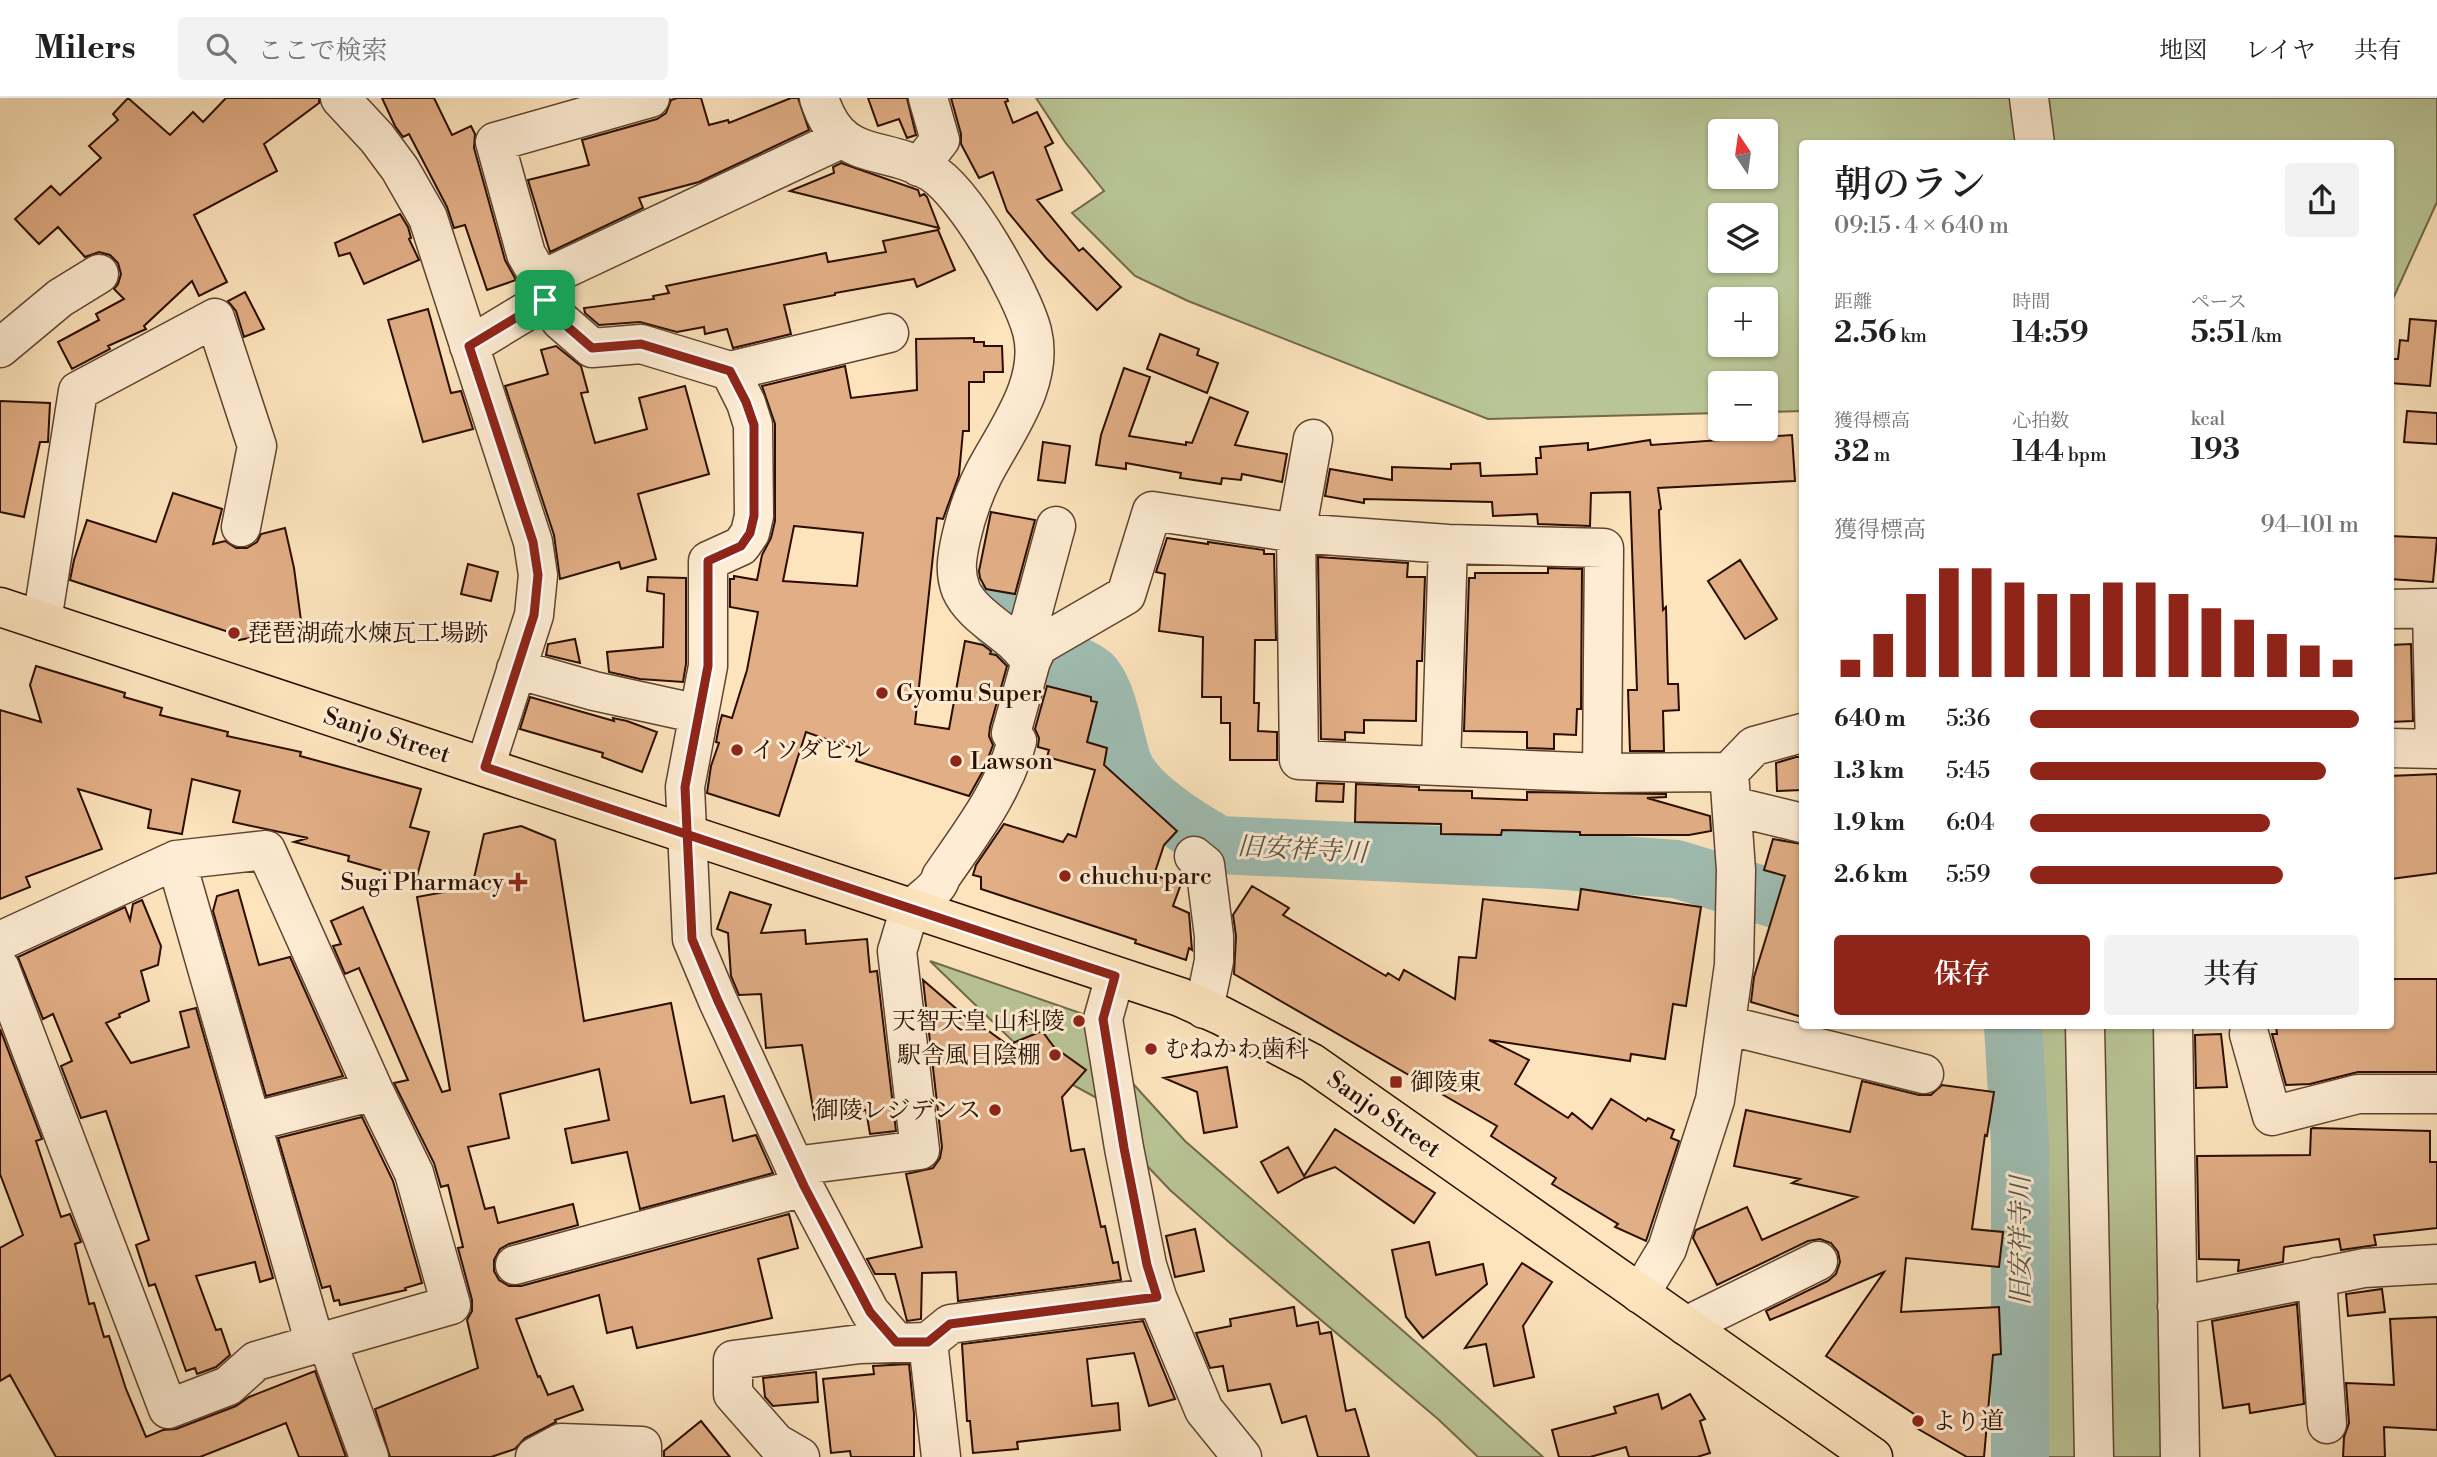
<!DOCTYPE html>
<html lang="ja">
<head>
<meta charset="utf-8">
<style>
  :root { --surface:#fff; --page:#f2f2f2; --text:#222; --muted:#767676; --line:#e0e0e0; --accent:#8f2418 }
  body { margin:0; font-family:"Libre Bodoni","Noto Serif JP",serif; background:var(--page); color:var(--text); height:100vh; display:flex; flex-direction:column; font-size:26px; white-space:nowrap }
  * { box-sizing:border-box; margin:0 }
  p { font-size:23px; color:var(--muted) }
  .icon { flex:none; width:38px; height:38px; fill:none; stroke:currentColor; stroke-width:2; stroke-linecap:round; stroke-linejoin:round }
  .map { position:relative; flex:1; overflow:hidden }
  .panel { position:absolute; left:1799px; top:42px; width:595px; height:889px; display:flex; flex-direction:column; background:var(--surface); border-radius:7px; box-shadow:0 2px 5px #0004 }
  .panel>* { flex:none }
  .needle { width:46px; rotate:347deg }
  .tools { position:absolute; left:1708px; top:21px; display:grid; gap:14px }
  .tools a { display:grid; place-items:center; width:70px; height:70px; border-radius:7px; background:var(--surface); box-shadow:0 2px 5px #0004; font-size:35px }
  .pin { position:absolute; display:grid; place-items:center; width:60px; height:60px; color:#fff; margin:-30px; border-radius:14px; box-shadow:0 4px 10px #0006 }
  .round { display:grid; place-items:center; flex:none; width:74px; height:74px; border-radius:7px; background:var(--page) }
  .overview { display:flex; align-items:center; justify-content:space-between; height:119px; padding:0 35px }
  h1 { font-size:38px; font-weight:600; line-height:52px }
  .stats { display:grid; grid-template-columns:repeat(3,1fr); gap:10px; height:119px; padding:7px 35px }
  .stats div { display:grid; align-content:center }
  .stats b { font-size:30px; font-weight:600 }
  .stats small { font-size:19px; font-weight:400 }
  .stats p { font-size:19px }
  .chart { height:196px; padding:14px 35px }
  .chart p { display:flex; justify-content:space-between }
  .chart svg { width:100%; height:126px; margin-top:7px; stroke:var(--accent); stroke-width:6 }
  .primary-button { display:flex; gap:14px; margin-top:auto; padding:14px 35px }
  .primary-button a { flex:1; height:80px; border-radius:7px; background:var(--accent); color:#fff; font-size:28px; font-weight:600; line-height:80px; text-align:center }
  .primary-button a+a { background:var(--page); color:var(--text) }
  ul { padding:0 35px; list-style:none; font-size:23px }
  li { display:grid; grid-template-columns:112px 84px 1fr; align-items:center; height:52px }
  li i { height:18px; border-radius:9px; background:var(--accent) }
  header { display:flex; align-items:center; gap:42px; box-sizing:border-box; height:98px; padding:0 35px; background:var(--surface); border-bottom:2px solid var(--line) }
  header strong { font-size:33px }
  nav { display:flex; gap:38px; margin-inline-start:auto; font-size:24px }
  .search { width:490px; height:63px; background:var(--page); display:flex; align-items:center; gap:18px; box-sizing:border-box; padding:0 24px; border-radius:7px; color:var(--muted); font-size:26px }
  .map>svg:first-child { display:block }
</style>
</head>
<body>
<header>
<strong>Milers</strong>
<div class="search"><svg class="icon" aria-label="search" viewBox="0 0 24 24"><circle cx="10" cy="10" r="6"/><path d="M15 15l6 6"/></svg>ここで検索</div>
<nav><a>地図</a><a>レイヤ</a><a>共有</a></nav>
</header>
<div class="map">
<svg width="2437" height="1359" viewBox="0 0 2437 1359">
  <rect width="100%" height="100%" fill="#fde4bd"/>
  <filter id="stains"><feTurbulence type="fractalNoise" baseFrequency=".00286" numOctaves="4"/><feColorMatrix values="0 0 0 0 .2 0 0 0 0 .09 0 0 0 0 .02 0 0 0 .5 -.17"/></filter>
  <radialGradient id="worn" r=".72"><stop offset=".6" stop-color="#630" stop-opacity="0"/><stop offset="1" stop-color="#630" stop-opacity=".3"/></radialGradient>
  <path fill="#b9c596" stroke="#72694b" stroke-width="2" fill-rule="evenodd" d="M1036,0H2437V104L2391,205L2390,46H1802V313L1766,314V285H1720V315L1488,321L1188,203L1135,178L1072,115L1104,93L1065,44ZM1720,33H1766V79H1720ZM1720,117H1766V163H1720ZM1720,201H1766V247H1720Z
    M930,863L1086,917L1104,1004L1060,980L1024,954Z
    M2015,928H2159L2166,1359H2033Z
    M1116,967L1185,1043L1425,1252L1543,1359H1478L1438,1321L1230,1145L1170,1092L1131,1051Z"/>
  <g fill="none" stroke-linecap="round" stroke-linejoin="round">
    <path stroke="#9fbeb4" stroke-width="58" d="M992,514C1003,528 1020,545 1036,552C1051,560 1084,567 1094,579C1110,600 1114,640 1123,665C1135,697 1190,731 1219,747L1551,762L1676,771L1802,809
      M2013,928L2020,1045V1359"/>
  </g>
  <path fill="#e2ae86" stroke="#2a0d00" stroke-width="2" fill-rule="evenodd" d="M128,0L170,37L193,14L203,24L226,0H319V5L264,46L277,73L194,117L227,184L199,198L192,183L144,228L146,231L108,248L110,251L72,271L58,244L99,222L96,216L124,201L114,191L118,186L121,176L118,165L110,157L99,154L85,159L58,129L39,146L15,121L51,88L60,97L101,60L89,48L118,22L113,16Z
    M382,0H434L452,37L471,28L475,36L474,50L505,162L516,182L487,192L465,127L454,130L447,109L409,36L403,39L395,28Z
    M677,0H701L709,27L728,22L729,25L791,0H798L809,32L699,84L639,100L643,110L550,154L528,82L589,67L582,42L657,21L666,15L671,2Z
    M868,0H907L916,37L907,40L899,21L878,28Z
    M951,0H1007L1008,3L1005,4L1013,25L1037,14L1053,45L1045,49L1062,92L1037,102L1079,153L1083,150L1121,189L1097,212L1046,160L1007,113L993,74L979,80L961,46V36Z
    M841,65L918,92L920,98L924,96L927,99L939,130L790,93L834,75L833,69Z
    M400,116L408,129L411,140L409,141L419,162L364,186L350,155L339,158L335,145Z
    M938,132L955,172L917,189L914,181L835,195V197L784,207L791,236L733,250L727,231L705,236L704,229L677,234L640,224L599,227L585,215L584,210L654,201L653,198L669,195L666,188L826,155L828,164L886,154L883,143Z
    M245,194L264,231L244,239L236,213L228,203Z
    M428,211L451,295L461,293L473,331L423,344L388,222Z
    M2410,221L2436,223L2430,288L2390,285L2392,261H2398L2400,242L2408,243Z
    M1160,236L1199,251L1197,257L1218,265L1207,295L1147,271Z
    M974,240V244H984V248H1002L1003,274H984V284H969V333H963L959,377L943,421L937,420L915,626L949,631L965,543L983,547L991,553L990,556L996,557L1007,568L990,629L989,638L993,647L984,671L969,698L856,663L860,653L806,634L779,718L707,695L711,668L719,645L716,644L719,628L722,617L732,620L747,572L758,514L730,509V481H734V478L757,482L762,457L771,440L775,423V326L762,288L845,268L851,300L917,292L916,241ZM794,428L863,435L857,488L783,483Z
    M556,248L581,268L588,294L581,295L595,345L647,331L639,300L685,288L709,376L638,396L656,461L621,471L619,464L560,481L554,437L505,288L548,276L541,252Z
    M1124,270L1150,279L1129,338L1186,347V344L1192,345L1210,299L1248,314L1235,347L1287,356L1282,384L1242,376L1241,382L1222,380L1221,386L1180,380L1181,375L1126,365V371L1096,367L1101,337Z
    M0,303L50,305L48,344H40L24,419L0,414Z
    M2407,313L2437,315V346L2404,344Z
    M1792,337L1795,383L1658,390L1661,411L1659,412L1663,512L1666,509L1668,586H1678L1679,612L1663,613L1664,653H1630L1628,592H1637L1630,394L1591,395L1590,428L1538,426L1537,416L1493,418L1492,404L1364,401V405L1325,398L1330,371L1392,382V369L1451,371V366L1480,365L1481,378L1537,376L1536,360H1541L1540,349L1588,345V352L1650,342L1651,347Z
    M1043,344L1070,348L1065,385L1038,382Z
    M173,395L222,411L213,446L225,443L236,450H247L257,444L261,436L285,430L294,470L302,530L239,542L238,537L70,482L74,462L87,422L156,444Z
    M991,414L1035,422L1015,496L986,491L980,480L979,473Z
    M2390,438L2437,440L2433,484L2390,481Z
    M1167,440L1208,446V444L1264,452V456H1274L1276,542H1255L1254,605H1259L1258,633L1277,634V662H1230V625H1221V599H1202L1203,539L1159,533L1165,476L1156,474Z
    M1318,459L1408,465L1407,479H1425L1422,563H1417L1416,623L1364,622V635L1345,634V642L1321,641Z
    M1740,462L1777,521L1745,541L1708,483Z
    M468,466L498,474L491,503L461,496Z
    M1548,470L1582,471L1581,611H1577L1576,637L1554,636V651L1527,650V634L1464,633L1469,480H1475V475H1548Z
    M648,479L686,480V566L683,584L640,581L609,574L607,554L663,549L664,496L647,493Z
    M575,541L580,565L546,557L548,546Z
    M2411,546L2413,623L2390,624V547Z
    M36,568L125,595L124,599L162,610L160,617L228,634L227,638L301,654L300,658L421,691L410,729L429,734L416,782L348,763L349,758L294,744L308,740L233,724L240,693L192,681L182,736L148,730L151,712L78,691L102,751L26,779L30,789L0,801V612L41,624L30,587Z
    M1047,588L1091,599V603L1097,604L1087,644L1107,650L1104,667L1177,733L1164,747L1154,777L1181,786L1173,808L1189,815L1192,852L1189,850L1186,862L1135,845L1136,842L981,791V779L973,777L976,767L1004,726L1063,744L1068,736L1076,739L1095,672L1047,659L1049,652L1038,649L1039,640L1035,631Z
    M530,599L614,623L613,620L627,623L657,634L642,674L602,659L603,655L520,631Z
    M1796,659H1802V692L1777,693L1776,665Z
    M2437,676V775L2390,781V678Z
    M1317,685L1344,686L1343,704L1316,703Z
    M1356,686L1419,689V692L1472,693V700L1527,702V694L1666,696V699L1647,700L1710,718L1711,733L1689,737H1580V734L1502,732L1501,737L1441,736V726L1355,724Z
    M521,728L555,742L584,923L671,905L691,1005L724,998L733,1043L756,1037L773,1075L640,1111L627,1054L572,1065L565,1031L609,1022L599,971L500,996L509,1040L468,1049L485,1111L494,1109L498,1125L573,1106L578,1127L509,1146L500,1151L494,1162V1173L499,1182L509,1188H521L789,1116L798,1150L758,1161L772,1220L637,1250L632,1229L607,1235L599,1197L516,1221L538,1279L540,1278L548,1297L573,1288L583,1312L555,1322L556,1324L525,1340L515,1351L491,1359H390L375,1311L478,1270L467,1222L472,1213V1202L458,1150L463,1149L448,1087L441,1089L434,1065L394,985L408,982L359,870L345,876L333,848L341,846L331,823L363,809L442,994L450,992L417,799L472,789L484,736Z
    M1773,741L1802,746V919L1751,904L1754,879L1785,778L1764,772Z
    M1252,788L1289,810L1283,817L1386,878L1388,875L1399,882L1404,872L1455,901L1459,859L1476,860L1483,801L1578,812L1581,791L1701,809L1686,908L1673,906L1665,961L1631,956L1630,963L1489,942L1529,962L1515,986L1568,1020L1572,1015L1592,1031L1611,1001L1646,1023L1648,1020L1674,1032L1671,1040L1679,1043L1646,1143L1615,1129L1618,1126L1552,1086L1556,1080L1491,1038L1497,1028L1234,876L1236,838L1233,817Z
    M238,792L259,867L290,859L343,978L266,998L213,813L217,798Z
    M730,794L771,807L761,835L805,832L806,846L867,841L870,874L877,873L896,1033L870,1036L866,1012L815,1022L802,947L766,950L761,896L739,897L731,878L728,835L717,831Z
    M142,802L161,848L158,867L141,873L149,903L119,916L120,919L106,925L131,965L189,949L180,914L196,910L273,1180L260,1184L255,1164L196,1178L216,1232L221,1231L230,1257L216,1269L197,1276L195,1270L186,1273L155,1186L149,1188L136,1147L149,1142L106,1013L81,1020L61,968L72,963L53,916L43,921L18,859L125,809L130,822L133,806Z
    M2390,881H2437V974H2358L2310,986L2286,987L2272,936H2277L2276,928H2390Z
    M923,882L981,932L983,929L1008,947L1042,933L1054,949L1086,972L1062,999L1071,1053L1084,1051L1101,1129L1105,1128L1113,1165L1118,1164L1121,1182L958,1203L956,1174L922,1175L921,1221L907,1223L895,1176H875L867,1161L922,1149L906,1076L933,1070L940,1060L942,1049Z
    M0,931L42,1041L36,1043L61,1119L70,1116L81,1144L75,1146L89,1206L94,1205L104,1239L109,1238L126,1291L146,1339L163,1332L176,1331L236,1308L249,1299L315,1273L346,1359H299L286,1325L200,1359H56L10,1277L0,1283V1150L23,1137L0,1076Z
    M2221,936L2227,989L2196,990L2195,937Z
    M1227,969L1237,1029L1204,1035L1197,994L1164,980Z
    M1862,983L1919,997H1931L1942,987L1994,994L1987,1038L1985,1037L1972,1131L2003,1134L1999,1169L1906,1160L1901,1214L1999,1209L2001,1256L1993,1257L1984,1359H1967L1913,1328L1914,1316L1826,1258L1884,1174L1770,1222L1766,1213L1828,1183L1836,1176L1840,1164L1838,1154L1831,1145L1820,1141L1808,1143L1717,1187L1693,1140L1696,1132L1747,1109L1762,1142L1857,1099L1792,1085L1800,1081L1734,1068L1746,1012L1850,1034Z
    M362,1019L393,1083L422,1185L405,1190L406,1192L340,1207L339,1202L334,1203L330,1188L322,1190L278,1040Z
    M2313,1030L2430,1033V1064H2437V1130L2374,1137L2376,1147L2341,1152L2339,1141L2284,1149L2283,1164L2238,1173L2239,1162L2199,1161L2197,1058L2310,1057L2311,1031Z
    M1335,1031L1435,1095L1414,1125L1335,1069L1305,1080L1278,1095L1261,1064L1288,1049L1304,1078Z
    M1195,1131L1204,1173L1175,1179L1166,1138Z
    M1429,1144L1436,1177L1483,1166L1487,1186L1423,1240L1406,1219L1392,1152Z
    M1522,1165L1552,1184L1523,1228L1534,1279L1494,1288L1486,1246L1465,1250Z
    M2382,1191L2385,1214L2348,1218L2346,1196Z
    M2297,1206L2304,1306L2250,1315L2249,1306L2223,1310L2212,1223Z
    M1294,1209L1297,1228L1318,1224L1320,1236L1331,1234L1346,1313L1355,1311L1369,1359H1318L1306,1318L1282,1325L1270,1286L1228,1293L1223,1268L1210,1270L1196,1235L1231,1228L1230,1221Z
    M2437,1219V1332L2384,1329L2385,1359H2343L2344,1339L2349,1325L2346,1285L2394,1287L2390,1221Z
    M1143,1223L1175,1301L1149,1308L1134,1255L1087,1261L1092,1308L1118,1305L1120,1332L1017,1344L1018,1351L973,1355L970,1323H967L962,1246Z
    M909,1266L914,1316V1359H851L850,1353L831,1355L823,1281L874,1276L873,1268Z
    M816,1274L818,1304L773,1308L765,1299L763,1280Z
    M1658,1296L1662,1311L1690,1296L1705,1321L1700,1323L1710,1355L1697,1359H1629L1626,1349L1590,1359H1559L1552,1332L1616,1315L1614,1309Z
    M701,1323L730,1359H664V1353Z"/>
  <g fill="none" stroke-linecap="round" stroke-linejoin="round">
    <defs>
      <path id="minor" d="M340,0L377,40L400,71L428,120L533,444L538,477L534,517L485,669
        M650,0L495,44L526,156L541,182L545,202L561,223L592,250L641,246L730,273L889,235
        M819,0C840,67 881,45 931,74C965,94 1022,195 1032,233C1045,284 1006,333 984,375C974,395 966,418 961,440C957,458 954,474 961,492C970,513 996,528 1013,543C1020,549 1025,556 1031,563
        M2029,0L2035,46
        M919,69L940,42L928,0
        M541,182L841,41
        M469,248L545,202
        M0,250L60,200L99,176
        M730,273L746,305L753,327L754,418L750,435L741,448L708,463V568L685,689L692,841L718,903L804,1089L870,1214L896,1244
        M1313,341L1296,435L1448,446L1604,450L1602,675
        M2432,510L2435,651
        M2390,511L2437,510
        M42,523L78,293L215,220L257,348L241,429
        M1016,546L1030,524L1056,428
        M516,571L594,593L699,616
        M2390,650L2437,651
        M1441,667L1448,446
        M1732,708L1802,725
        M1194,758L1205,767L1214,838V863L1204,911
        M176,762L315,1246
        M0,843L176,762L266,752L374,993L414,1075L451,1207L256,1263L228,1288L168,1311L0,870
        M1115,878L1103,921L1124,1050L1147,1167L1157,1199L1204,1312L1242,1359
        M1726,927L1924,976
        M2085,928L2094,1359
        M2173,928L2180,1359
        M2249,936L2272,1018L2358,996H2437
        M251,1024L374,993
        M794,1068L920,1052L897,853C902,839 905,820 914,809C923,799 938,792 941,779C971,735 1003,695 1017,643L1011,635L1031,563L1038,548L1126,497L1152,413L1296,435L1299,662L1602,675L1729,674L1754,648L1802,635
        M515,1167L804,1089
        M2317,1179L2327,1326
        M1640,1196L1667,1151L1715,1002L1734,867L1736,772L1729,674
        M2177,1208L2364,1170L2437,1166
        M1686,1228L1818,1163
        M327,1243L369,1359
        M928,1244L941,1359
        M535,1359L561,1345L642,1348V1359
        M800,1359L776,1345L733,1296V1262L860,1246L928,1244L950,1226L1157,1199"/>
      <path id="major" d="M0,509L1180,899L1222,918L1312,965L1873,1359"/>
    </defs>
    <use href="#minor" stroke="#5f432f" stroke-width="41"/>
    <use href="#major" stroke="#2a0d00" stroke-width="41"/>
    <use href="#minor" stroke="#feedd4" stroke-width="38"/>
    <use href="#major" stroke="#fde4bd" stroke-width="38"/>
  </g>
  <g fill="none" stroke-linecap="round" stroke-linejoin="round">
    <defs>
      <path id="route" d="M545,202L469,248L533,444L538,477L534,517L485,669C695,739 904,809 1115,878L1103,921L1124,1050L1147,1167L1157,1199L950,1226L928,1244H896L870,1214L804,1088L718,903L692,841L685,689L708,568V463L741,448L750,435L754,418V327L746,304L730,273L641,246L592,250L561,223L545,202"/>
    </defs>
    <use href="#route" stroke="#fff" stroke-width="14"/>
    <use href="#route" stroke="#8f2418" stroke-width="9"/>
  </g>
  <g fill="#8f2418" stroke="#feedd4" stroke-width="2.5">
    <circle cx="234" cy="535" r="7"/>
    <circle cx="882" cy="595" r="7"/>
    <circle cx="737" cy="652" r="7"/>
    <circle cx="956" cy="663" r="7"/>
    <circle cx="1065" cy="778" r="7"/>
    <path d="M514.5 773.5h7v7h7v7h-7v7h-7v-7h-7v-7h7z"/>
    <circle cx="1079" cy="923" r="7"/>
    <circle cx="1151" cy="951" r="7"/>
    <circle cx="1055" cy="957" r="7"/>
    <rect x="1389" y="977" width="14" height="14" rx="3.5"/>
    <circle cx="995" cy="1012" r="7"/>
    <circle cx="1918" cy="1323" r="7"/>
  </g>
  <g text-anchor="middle" stroke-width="6" stroke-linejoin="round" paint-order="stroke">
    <g font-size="24" fill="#2a0d00" stroke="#feedd4" text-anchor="start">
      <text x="248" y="543">琵琶湖疏水煉瓦工場跡</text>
      <text x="896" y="603">Gyomu Super</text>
      <text x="751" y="660">イソダビル</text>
      <text x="970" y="671">Lawson</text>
      <text x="1079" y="786">chuchu parc</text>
      <text x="504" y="792" text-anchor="end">Sugi Pharmacy</text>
      <text x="1065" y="931" text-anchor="end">天智天皇 山科陵</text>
      <text x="1165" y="959">むねかわ歯科</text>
      <text x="1041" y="965" text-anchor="end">駅舎風日陰棚</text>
      <text x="1410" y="992">御陵東</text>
      <text x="981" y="1020" text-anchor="end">御陵レジデンス</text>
      <text x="1932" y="1331">より道</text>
    </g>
    <g font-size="24" fill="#2a0d00" stroke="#feedd4">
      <text transform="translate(387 637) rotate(18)" y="8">Sanjo Street</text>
      <text transform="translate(1384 1016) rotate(35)" y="8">Sanjo Street</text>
    </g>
    <g font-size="26" font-style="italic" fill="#595448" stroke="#feedd4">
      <text transform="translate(1302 751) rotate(3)" y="9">旧安祥寺川</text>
      <text transform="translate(2020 1143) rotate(-90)" y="9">旧安祥寺川</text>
    </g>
  </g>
  <rect width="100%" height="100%" filter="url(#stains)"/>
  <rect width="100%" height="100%" fill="url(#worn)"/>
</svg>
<div class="tools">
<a><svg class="needle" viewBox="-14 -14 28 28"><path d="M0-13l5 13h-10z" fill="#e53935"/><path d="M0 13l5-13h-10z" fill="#767676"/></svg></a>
<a><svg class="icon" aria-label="layers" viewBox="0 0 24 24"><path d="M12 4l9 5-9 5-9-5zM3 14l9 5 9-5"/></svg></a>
<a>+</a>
<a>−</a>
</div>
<div class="pin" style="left:545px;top:202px;background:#1e9e55"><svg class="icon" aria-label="arrive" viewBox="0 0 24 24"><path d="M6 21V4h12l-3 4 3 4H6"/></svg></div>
<section class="panel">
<div class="overview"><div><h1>朝のラン</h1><p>09:15 · 4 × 640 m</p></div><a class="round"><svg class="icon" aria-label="share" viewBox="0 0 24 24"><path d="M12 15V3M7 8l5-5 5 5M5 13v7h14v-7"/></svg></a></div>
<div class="stats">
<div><p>距離</p><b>2.56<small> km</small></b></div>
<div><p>時間</p><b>14:59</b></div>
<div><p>ペース</p><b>5:51<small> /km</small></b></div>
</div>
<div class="stats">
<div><p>獲得標高</p><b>32<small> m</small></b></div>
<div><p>心拍数</p><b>144<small> bpm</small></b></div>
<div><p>kcal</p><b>193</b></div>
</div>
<div class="chart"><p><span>獲得標高</span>94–101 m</p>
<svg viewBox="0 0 160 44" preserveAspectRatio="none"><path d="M5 44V38M15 44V29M25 44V15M35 44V6M45 44V6M55 44V11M65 44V15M75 44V15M85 44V11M95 44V11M105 44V15M115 44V20M125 44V24M135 44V29M145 44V33M155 44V38"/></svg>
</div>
<ul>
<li><b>640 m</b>5:36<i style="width:100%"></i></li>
<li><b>1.3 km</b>5:45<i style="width:90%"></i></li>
<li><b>1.9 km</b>6:04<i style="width:73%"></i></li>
<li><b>2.6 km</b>5:59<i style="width:77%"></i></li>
</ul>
<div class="primary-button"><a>保存</a><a>共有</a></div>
</section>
</div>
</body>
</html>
